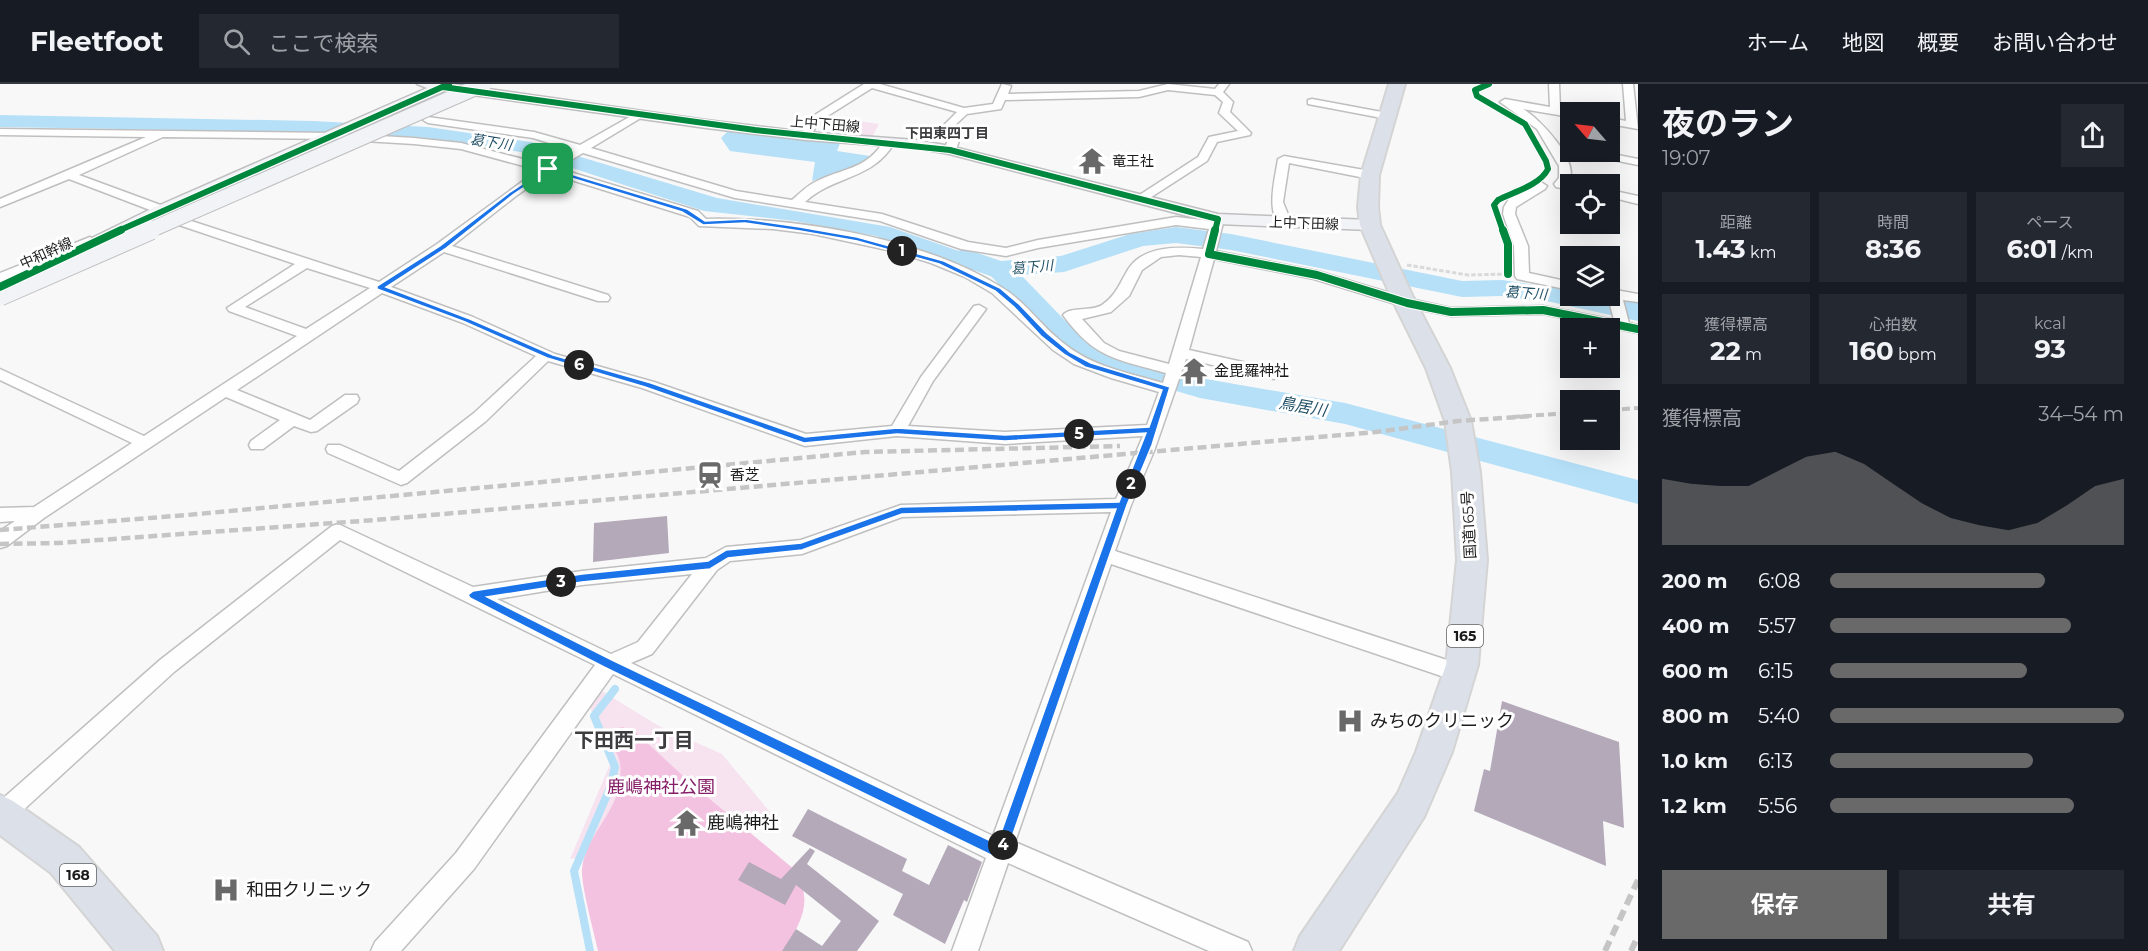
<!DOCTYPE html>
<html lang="ja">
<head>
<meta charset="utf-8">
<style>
  :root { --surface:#171b24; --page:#242831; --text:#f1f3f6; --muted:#9ea1a6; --line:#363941; --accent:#69696a }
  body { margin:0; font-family:Montserrat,"Noto Sans JP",sans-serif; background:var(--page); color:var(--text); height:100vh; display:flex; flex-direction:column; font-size:22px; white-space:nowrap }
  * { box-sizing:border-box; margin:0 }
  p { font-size:20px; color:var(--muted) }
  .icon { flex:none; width:33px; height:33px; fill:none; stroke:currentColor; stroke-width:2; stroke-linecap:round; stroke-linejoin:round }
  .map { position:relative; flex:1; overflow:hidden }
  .sheet { display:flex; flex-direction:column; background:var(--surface); width:510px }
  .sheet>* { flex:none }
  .needle { width:39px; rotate:298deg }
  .tools { position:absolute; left:1560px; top:18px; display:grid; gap:12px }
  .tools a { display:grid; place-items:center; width:60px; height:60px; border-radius:0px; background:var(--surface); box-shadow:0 6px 24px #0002; font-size:30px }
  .pin { position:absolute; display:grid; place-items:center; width:51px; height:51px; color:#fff; margin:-26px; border-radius:12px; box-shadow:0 3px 9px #0006 }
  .km { position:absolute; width:30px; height:30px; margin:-15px; border-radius:50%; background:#222; color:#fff; font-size:16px; line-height:30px; text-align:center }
  .round { display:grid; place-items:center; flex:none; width:63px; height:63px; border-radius:0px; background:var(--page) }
  .overview { display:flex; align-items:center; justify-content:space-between; height:102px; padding:0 24px }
  h1 { font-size:33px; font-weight:700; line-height:45px }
  .stats { display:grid; grid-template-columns:repeat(3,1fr); gap:9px; height:102px; padding:6px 24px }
  .stats div { display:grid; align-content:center; border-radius:0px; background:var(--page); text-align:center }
  .stats b { font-size:26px; font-weight:700 }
  .stats small { font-size:16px; font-weight:400 }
  .stats p { font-size:16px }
  .chart { height:168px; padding:12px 24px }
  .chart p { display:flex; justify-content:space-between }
  .chart svg { width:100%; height:108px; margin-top:6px; fill:var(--accent); opacity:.7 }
  .button { display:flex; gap:12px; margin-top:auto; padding:12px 24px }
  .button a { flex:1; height:69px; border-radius:0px; background:var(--accent); color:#fff; font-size:24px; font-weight:700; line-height:69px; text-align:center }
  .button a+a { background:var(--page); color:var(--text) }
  ul { padding:0 24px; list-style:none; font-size:20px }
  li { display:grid; grid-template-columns:96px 72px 1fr; align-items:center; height:45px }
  li i { height:15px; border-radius:8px; background:var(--accent) }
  header { display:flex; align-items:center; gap:36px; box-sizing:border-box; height:84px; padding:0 30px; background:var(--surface); border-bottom:2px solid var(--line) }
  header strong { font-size:28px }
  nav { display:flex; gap:33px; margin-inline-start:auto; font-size:21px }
  .search { width:420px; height:54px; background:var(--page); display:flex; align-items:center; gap:15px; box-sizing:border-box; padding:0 21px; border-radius:0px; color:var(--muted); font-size:22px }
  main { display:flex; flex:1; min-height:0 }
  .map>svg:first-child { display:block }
</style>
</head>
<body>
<header>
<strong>Fleetfoot</strong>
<div class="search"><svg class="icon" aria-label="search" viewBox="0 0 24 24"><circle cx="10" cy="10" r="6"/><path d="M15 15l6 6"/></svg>ここで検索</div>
<nav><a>ホーム</a><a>地図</a><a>概要</a><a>お問い合わせ</a></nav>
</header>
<main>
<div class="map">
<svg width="1638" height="867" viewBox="0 0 1638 867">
  <rect width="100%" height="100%" fill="#f8f8f9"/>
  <path fill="#f6e3ef" d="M852,36L879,40L871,55L840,52Z
    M600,606L659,642L722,670L779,739L570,775L611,678L590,623Z"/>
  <path fill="#f4c2e1" d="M622,643L633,646L693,701L795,786C814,819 801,837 784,867H598C594,848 581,802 582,785C585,753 617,728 620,697C621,688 621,678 617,670C610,656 601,650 622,643Z"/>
  <path fill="#b5e0f7" d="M0,31L313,37L428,43L531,58L717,114L890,143L993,179L1011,181L1014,192L996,194L876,152L795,137L704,127L526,69L477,61L418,53L294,48L0,43Z
    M728,47L840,59L837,67L870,72L854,84L812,97L815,78L730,67L721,54Z"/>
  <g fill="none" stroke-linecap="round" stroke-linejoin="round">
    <path stroke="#b5e0f7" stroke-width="8" d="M590,867L574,787L610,704L615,683L594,632L615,605"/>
    <path fill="#b5e0f7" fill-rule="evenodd" d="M1176,143L1231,150L1462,197L1502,196L1570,206V212H1599L1638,219V237L1551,218L1502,212L1462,213L1231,166L1176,159L1143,162L1064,188L1021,191L1079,251L1099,266L1200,294L1345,319L1638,396V420L1345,340L1200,314L1077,278L1059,263L990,191L957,179L953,173L957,167L966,165L1001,177L1061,172L1130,150Z"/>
  </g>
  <path fill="#b4a9b8" d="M667,432L669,469L593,478L594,439Z
    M1502,617L1619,658L1624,744L1603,737L1606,782L1474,727L1484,685L1490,687Z
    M808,725L907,775L902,787L929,801L948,761L982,778L967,818L964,816L945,860L893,831L903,810L792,752Z
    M810,764L815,767L807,780L879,837L857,867H782L796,845L822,862L841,837L796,801L785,821L738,796L749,778L781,795Z"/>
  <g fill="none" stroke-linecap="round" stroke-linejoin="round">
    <defs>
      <path id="minor" d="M864,0H880L964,24L993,20L1002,0L1011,2L1008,10L1139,7L1168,0L1215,5L1219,0H1229L1223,8L1233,18L1230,28L1251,49L1250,51L1217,58L1207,77L1142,119L1136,115L1138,112L1198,73L1209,53L1238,47L1219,29L1223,18L1215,11L1168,6L1139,13L1005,16L1001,25L967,30L954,42L961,50L956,66L950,69L944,66L950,51L943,42L957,28L872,4L818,38L810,54H802L801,52L810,34Z
        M1549,0H1559L1560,25L1574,28H1570V33L1523,25C1539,34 1582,79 1568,98L1575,100H1570V106L1556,103L1554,100L1559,94V82L1537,45L1500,18L1505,15L1550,23Z
        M1623,0H1633L1638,45L1610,40V34L1626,37Z
        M1312,15L1387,29L1392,32L1387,35L1308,20V16Z
        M640,27L645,30L644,32L591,64L736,107L792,116C800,109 807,102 815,98C844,83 865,87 884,57H892L894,59C873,96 834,91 805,118L882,130L968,158L1006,164L1038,156L1176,133L1211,137L1214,132L1218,131L1224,135L1216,167L1317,187L1410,215L1451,224L1543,222L1614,236L1608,213L1605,212H1610V205L1638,210V218L1623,216L1629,239L1638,241V249L1543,230L1451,232L1402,222L1314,195L1214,175L1189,266L1274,285L1282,290L1274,295L1186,275L1154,367L1131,421L1115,467L1459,580L1466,583L1469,589L1466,595L1459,598L1111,480L1015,758L1248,858L1252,867H1209L1008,779L978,867H952L986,774L613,590L474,785L401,867H371L375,858L456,769L595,581L340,456L174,588L8,740L0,743V717L160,576L332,442L338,440L473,503L582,487L706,474L726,463L801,456L901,421L1116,415L1143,352L1005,360L897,352L805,362L642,304L548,277L486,337L407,399L401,401L328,369L326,365L328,361H340L399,387L474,329L536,272L463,239L382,209L237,306L310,336L345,311H357L359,315L357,319L317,347L311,348L294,342L263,365H251L249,361L251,357L280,336L226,313L44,434L7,462L0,464V447L15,437L0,438V424L34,423L132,359L0,296V285L144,352L297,252L229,227L227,224L295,180L176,140L162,146L158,145L156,142C161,136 172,131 179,133L379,198L437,160L538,86L461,65L414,60L331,55L163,53L79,91L166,123L168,126L166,129H158L69,95L0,123V115L146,53L0,51V45L331,49L414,54L461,59L546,81L572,66L533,54L428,39L423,36L428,33L534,48L580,61ZM583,69L735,114L880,137L961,165L1006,172L1038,164L1176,141L1209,145L1203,165C1179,163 1145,161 1129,184C1120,198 1117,211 1102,221C1091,228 1071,222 1063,231C1095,275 1117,275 1166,289L1163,299C1128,289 1090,282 1062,258C1040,241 1025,217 1001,203C923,154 797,133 706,135L698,127L557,84ZM549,89L690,133L699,142L773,145L813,150L892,167L931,179L965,193L992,209L1053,266L1074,280L1111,294L1159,308L1147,341L1005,348L908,342L933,297L986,225L979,221L974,222L921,293L892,342L806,350L654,298L555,270L473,233L391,203L444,168L598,217H608L610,214L608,211L452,162L516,112ZM1179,171L1201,173L1169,280L1119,267L1104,259L1082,235L1111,228L1129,212L1142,186L1161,173ZM307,184L370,204L306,245L245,223ZM1111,428L993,752L631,579L652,570L717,486L730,477L802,470L902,433ZM692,490L638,558L611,570L497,515L582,501Z
        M1583,68H1603L1638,75V81L1589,71Z
        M1284,72L1370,87L1376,91L1370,95L1289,79L1283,118L1291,138L1285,142C1263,135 1276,91 1278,75Z
        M1541,98L1547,102L1545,105L1516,123L1515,130L1528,162L1529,189L1570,198V206L1517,195L1515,192L1514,162L1503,130L1504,123L1509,115Z
        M1610,106L1638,112V120L1610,113Z
        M90,153L96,157L95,160L0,198V189Z"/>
      <path id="secondary" d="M417,0H453L706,36L806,48L916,56L950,62L1218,130L1370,136L1378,141L1370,146L1218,140L949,70L916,64L806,56L706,44L444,7L165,132L53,187H41L38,183L41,179L153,124L427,4Z"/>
      <path id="trunk" d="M1389,0H1405L1379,91L1378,123L1380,141L1413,213L1450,284L1471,337L1480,388L1487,476L1478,581L1452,668L1424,733L1339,867H1294L1300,852L1398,709L1416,668L1446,581L1457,476L1452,388L1445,337L1426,284L1391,213L1360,141L1358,123L1361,91Z
        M0,711L13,717L79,763L157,852L163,867H115L51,789L0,751Z"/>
    </defs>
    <use href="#minor" stroke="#bfbfc0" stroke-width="3"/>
    <use href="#secondary" stroke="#bfbfc0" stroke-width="3"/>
    <use href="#trunk" stroke="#d4d4d4" stroke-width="4"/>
    <path stroke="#dadada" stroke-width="3" stroke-dasharray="4.5 2" stroke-linecap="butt" d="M1407,181L1468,191L1507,190"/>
    <use href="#minor" fill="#fefefe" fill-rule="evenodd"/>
    <use href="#secondary" fill="#f1f3f6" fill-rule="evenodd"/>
    <use href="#trunk" fill="#dce0e9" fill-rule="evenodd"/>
    <path stroke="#c5c5c5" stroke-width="4" stroke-dasharray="8 4" stroke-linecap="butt" d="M1610,326L1638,324
      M1512,333L1570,329"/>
    <path stroke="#c5c5c5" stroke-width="4.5" stroke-dasharray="9 4.5" stroke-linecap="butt" d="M0,446L187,431L865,368L1120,362
      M0,460L58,459L375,436L1376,348L1458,337L1533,332"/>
    <path stroke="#c5c5c5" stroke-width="6" stroke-dasharray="11 6" stroke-linecap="butt" d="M1605,867L1638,796
      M1631,867L1638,852"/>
    <defs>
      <path id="secondary-bridge-far1" d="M148,147L484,0"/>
      <path id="secondary-bridge" d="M0,212L151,146"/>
    </defs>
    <use href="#secondary-bridge-far1" stroke="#bfbfc0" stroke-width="17" stroke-linecap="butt"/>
    <use href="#secondary-bridge" stroke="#bfbfc0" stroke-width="21" stroke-linecap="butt"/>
    <use href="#secondary-bridge-far1" stroke="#f1f3f6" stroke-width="15"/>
    <use href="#secondary-bridge" stroke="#f1f3f6" stroke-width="19"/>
    <defs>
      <path id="cycleway-far1" d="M1489,0L1475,6L1477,12L1525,40L1546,77L1548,85C1540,101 1514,108 1498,116L1494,121L1503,147
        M443,3L755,46L950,66L1218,135L1215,147
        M118,147L449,0"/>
      <path id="cycleway" d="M1215,146L1209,170L1317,191L1407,219L1451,228L1543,226L1638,245
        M1503,146L1508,160V190
        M0,203L121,146"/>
    </defs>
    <use href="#cycleway-far1" stroke="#fff" stroke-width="8"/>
    <use href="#cycleway" stroke="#fff" stroke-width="10"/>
    <use href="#cycleway-far1" stroke="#00873e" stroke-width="6"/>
    <use href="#cycleway" stroke="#00873e" stroke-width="8"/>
  </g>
  <path fill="#1a73e8" stroke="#fff" stroke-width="1.5" fill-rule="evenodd" d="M548,83L687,125L705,137L745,135L800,143L857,153L944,177L1000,204L1019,220L1047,249L1070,268L1091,279L1170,303L1152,361L1127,421L1005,773L1000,774L995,773L604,583L470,514L468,511L473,507L582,490L708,477L726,466L801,459L901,423L1119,418L1146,349L1005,357L897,350L804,359L645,303L547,274L465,238L377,205V202L440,162L510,108ZM548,87L682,128L703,141L745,139L800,147L857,157L939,180L995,207L1014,223L1041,252L1065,271L1085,283L1162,306L1149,343L1005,351L897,344L805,353L651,299L553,271L470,235L386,203L445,165L514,110ZM1116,425L997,760L612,576L487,513L582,498L710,485L728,474L802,466L902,430Z"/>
  <defs>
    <symbol id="temple-bare" viewBox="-9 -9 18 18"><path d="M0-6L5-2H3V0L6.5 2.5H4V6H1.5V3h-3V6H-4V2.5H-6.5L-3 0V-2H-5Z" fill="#69696a" stroke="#fff" stroke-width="2.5" paint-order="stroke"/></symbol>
    <symbol id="station-bare" viewBox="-9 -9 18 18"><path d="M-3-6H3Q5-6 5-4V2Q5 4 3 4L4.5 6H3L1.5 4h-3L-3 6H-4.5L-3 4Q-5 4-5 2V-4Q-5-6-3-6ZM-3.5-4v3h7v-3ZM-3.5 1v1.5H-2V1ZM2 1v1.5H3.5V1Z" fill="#69696a" stroke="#fff" stroke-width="2.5" paint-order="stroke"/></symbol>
    <symbol id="hospital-bare" viewBox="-9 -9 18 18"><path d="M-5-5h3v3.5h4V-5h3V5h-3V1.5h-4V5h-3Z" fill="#69696a" stroke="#fff" stroke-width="2.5" paint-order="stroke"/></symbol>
  </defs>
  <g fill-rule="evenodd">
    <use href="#temple-bare" x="1073" y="58" width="38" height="38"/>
    <use href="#temple-bare" x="1175" y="268" width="38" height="38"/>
    <use href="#station-bare" x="691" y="372" width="38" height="38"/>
    <use href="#hospital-bare" x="1331" y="618" width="38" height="38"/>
    <use href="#temple-bare" x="668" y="720" width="38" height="38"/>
    <use href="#hospital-bare" x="207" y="787" width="38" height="38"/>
  </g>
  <g text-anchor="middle" stroke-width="6" stroke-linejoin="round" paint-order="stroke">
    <g font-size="14" fill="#1c1c1d" stroke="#fff">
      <text transform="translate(825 40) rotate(5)" y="5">上中下田線</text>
      <text transform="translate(1304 139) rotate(2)" y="5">上中下田線</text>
      <text transform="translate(46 169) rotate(-24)" y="5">中和幹線</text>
    </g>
    <g font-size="14" font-weight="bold" fill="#3d3c3f" stroke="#fff">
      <text x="947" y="54">下田東四丁目</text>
    </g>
    <g font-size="14" font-style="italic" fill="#204f66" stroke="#fff">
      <text transform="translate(491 58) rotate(9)" y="5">葛下川</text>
      <text transform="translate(1032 183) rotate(-5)" y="5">葛下川</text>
      <text transform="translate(1526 209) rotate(4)" y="5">葛下川</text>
    </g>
    <g font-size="14" fill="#1c1c1d" stroke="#fff" text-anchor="start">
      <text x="1112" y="82">竜王社</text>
    </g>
    <g fill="#fff" stroke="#606061" stroke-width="1.5">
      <rect x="1447" y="541" width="36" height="22" rx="4.5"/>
      <rect x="60" y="780" width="36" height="22" rx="4.5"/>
    </g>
    <g font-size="14" font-weight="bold" fill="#1c1c1d">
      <text x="1465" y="557">165</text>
      <text x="78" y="796">168</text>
    </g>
    <g font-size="15" fill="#1c1c1d" stroke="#fff" text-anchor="start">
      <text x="1214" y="292">金毘羅神社</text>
      <text x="730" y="396">香芝</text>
    </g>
    <g font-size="15" fill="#1c1c1d" stroke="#fff">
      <text transform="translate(1469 441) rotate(-93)" y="5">国道165号</text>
    </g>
    <g font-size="16" font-style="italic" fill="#204f66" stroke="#fff">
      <text transform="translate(1303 322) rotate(10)" y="6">鳥居川</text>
    </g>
    <g font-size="18" fill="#1c1c1d" stroke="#fff" text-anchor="start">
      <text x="1370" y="643">みちのクリニック</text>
      <text x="707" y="745">鹿嶋神社</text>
      <text x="246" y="812">和田クリニック</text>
    </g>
    <g font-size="18" fill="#861d67" stroke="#fff">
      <text x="661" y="709">鹿嶋神社公園</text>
    </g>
    <g font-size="20" font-weight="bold" fill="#3d3c3f" stroke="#fff">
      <text x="634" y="663">下田西一丁目</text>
    </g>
  </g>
</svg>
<div class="tools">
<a><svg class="needle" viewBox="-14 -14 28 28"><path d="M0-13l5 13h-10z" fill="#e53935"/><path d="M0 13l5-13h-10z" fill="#9ea1a6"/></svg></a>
<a><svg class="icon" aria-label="locate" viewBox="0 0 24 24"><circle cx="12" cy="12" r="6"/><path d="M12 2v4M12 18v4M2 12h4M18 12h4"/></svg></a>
<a><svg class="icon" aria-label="layers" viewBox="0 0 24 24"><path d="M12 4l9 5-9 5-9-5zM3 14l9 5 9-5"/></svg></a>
<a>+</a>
<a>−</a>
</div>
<div class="pin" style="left:548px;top:85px;background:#1e9e55"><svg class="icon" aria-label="arrive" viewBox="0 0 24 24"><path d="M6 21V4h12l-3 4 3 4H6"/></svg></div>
<b class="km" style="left:902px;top:167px">1</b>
<b class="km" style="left:1131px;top:400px">2</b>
<b class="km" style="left:561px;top:498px">3</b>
<b class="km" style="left:1003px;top:761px">4</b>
<b class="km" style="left:1079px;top:350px">5</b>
<b class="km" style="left:579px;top:281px">6</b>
</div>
<section class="sheet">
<div class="overview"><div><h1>夜のラン</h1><p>19:07</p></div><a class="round"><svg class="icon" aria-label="share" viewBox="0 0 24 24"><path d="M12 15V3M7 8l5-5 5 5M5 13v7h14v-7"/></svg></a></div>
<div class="stats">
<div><p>距離</p><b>1.43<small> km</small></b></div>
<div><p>時間</p><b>8:36</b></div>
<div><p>ペース</p><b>6:01<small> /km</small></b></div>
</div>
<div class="stats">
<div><p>獲得標高</p><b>22<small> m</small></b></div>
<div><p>心拍数</p><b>160<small> bpm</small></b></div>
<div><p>kcal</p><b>93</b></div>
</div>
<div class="chart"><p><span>獲得標高</span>34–54 m</p>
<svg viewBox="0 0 160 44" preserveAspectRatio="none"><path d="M0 44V17L10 19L20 20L30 20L40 14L50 8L60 6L70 11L80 19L90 27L100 33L110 36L120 38L130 35L140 28L150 20L160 17V44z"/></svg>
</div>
<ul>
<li><b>200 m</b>6:08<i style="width:73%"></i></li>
<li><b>400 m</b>5:57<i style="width:82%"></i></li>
<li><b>600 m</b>6:15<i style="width:67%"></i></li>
<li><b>800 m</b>5:40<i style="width:100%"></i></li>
<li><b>1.0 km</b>6:13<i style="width:69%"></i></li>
<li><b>1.2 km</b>5:56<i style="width:83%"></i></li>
</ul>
<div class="button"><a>保存</a><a>共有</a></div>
</section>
</main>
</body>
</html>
